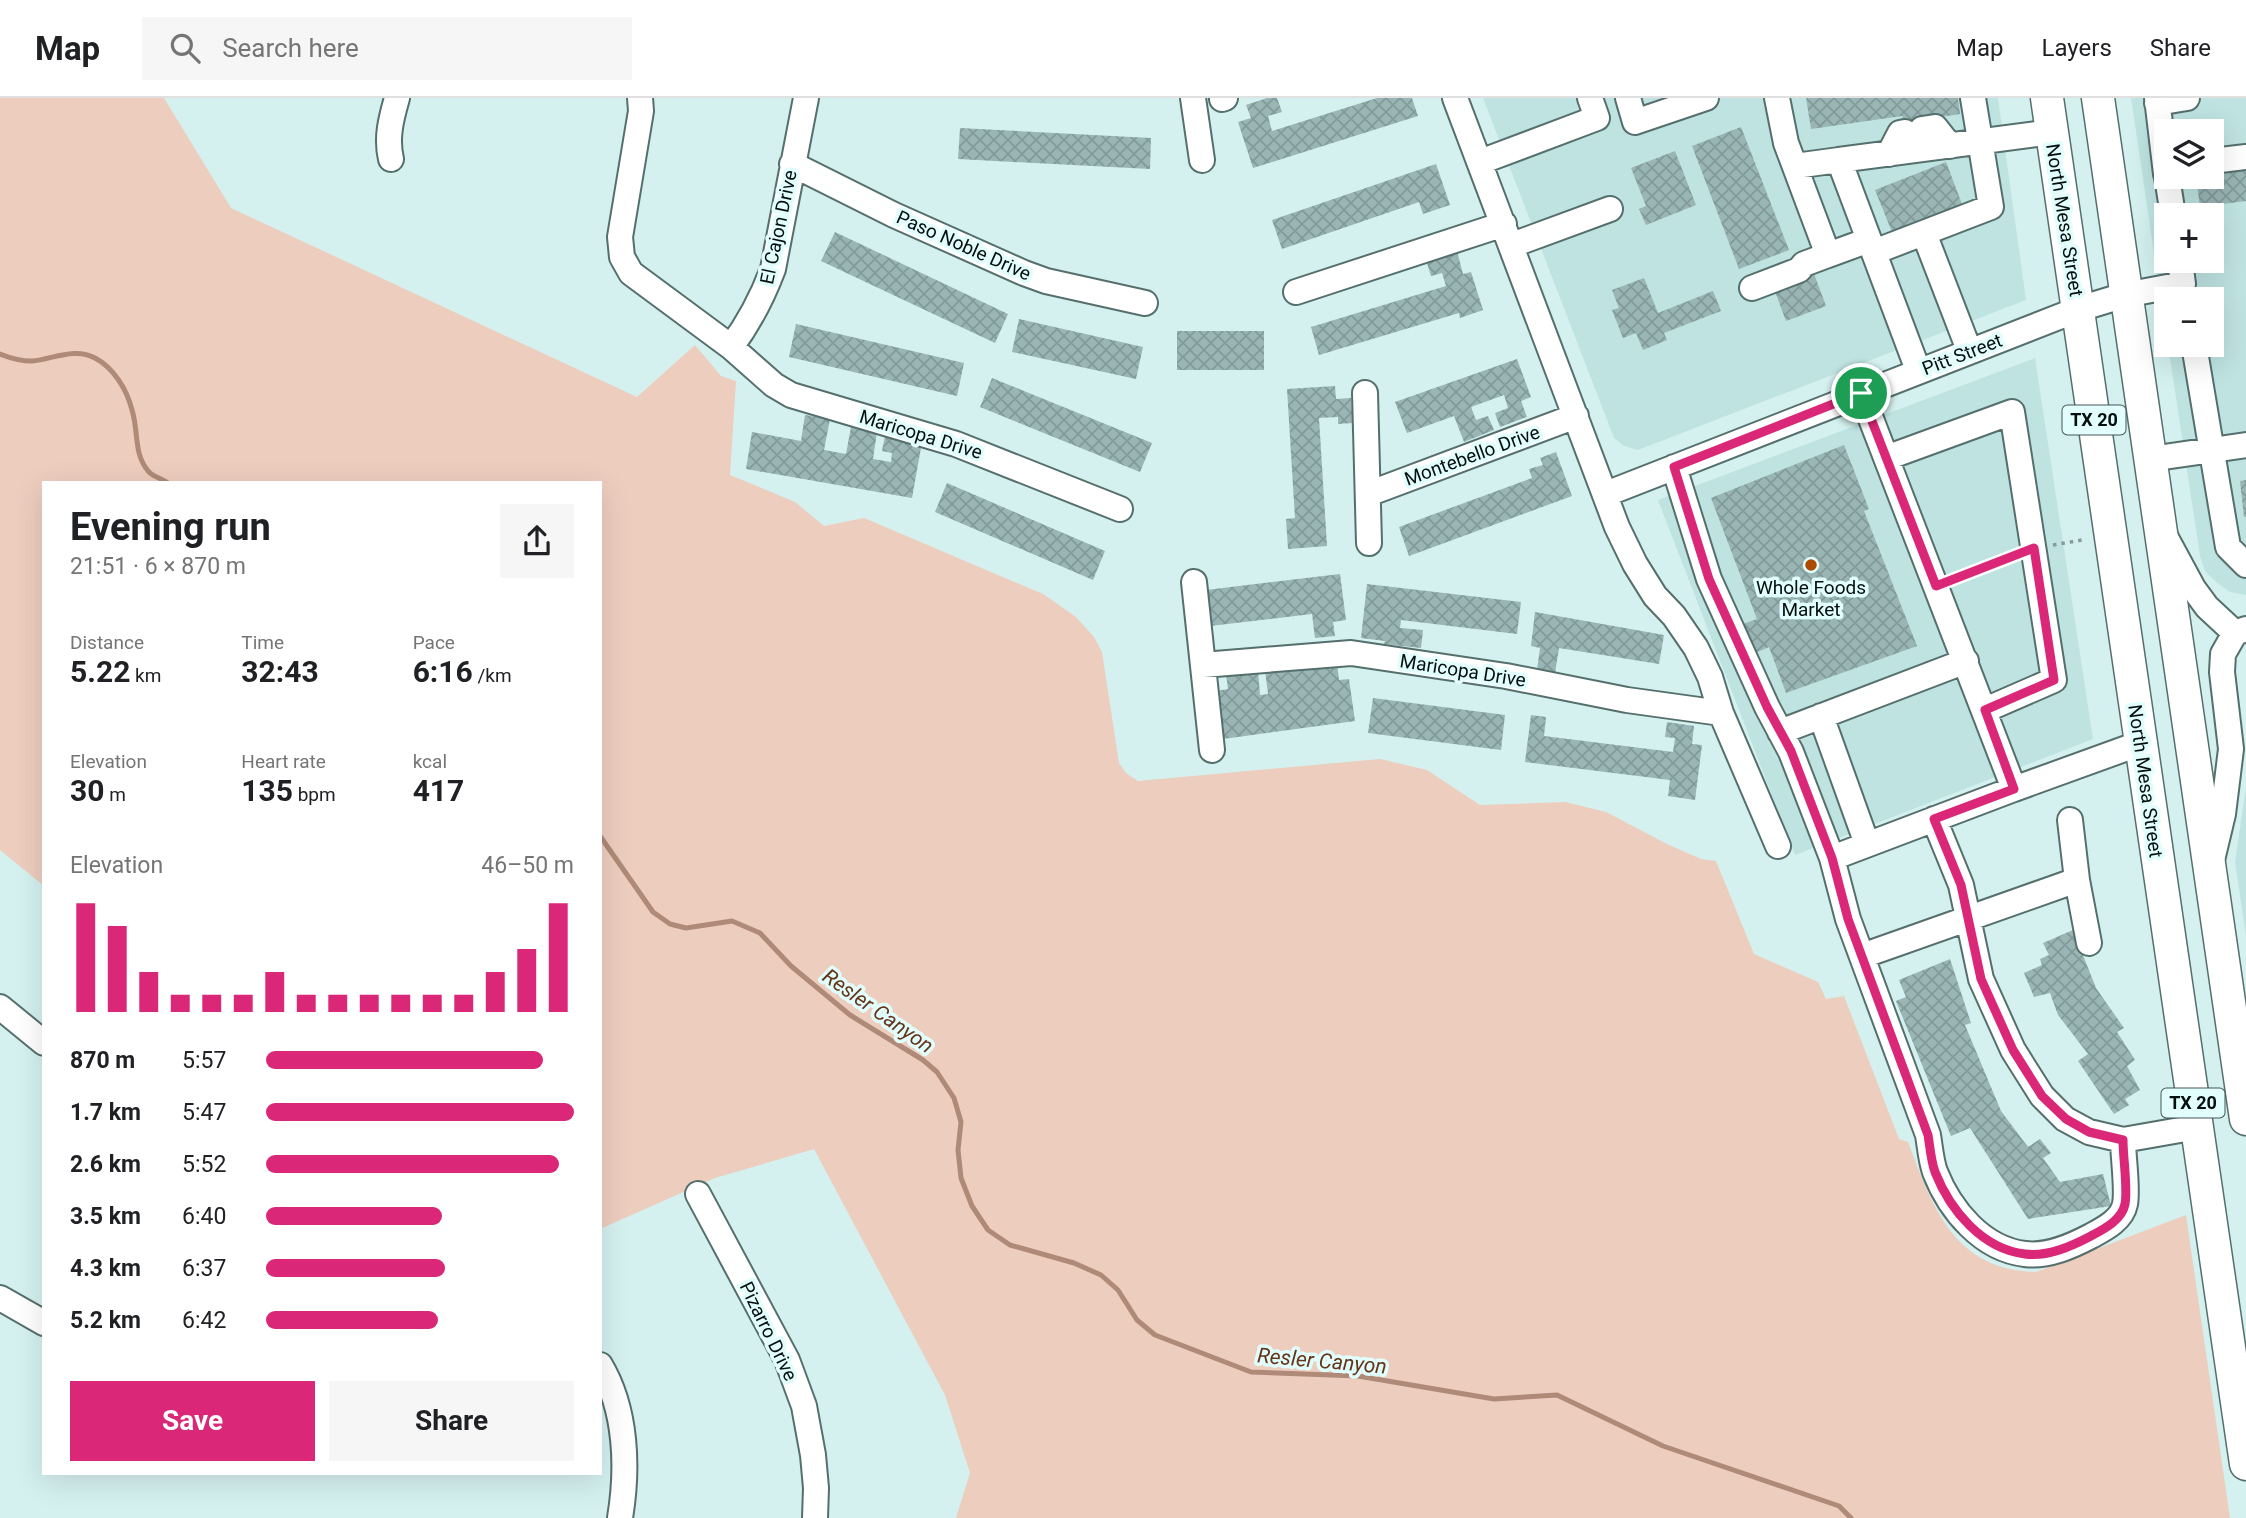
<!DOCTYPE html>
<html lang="en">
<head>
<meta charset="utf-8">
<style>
  :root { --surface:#fff; --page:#f6f6f6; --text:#202124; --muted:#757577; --line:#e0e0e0; --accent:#db2777 }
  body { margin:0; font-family:Roboto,sans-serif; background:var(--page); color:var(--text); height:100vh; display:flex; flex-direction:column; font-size:26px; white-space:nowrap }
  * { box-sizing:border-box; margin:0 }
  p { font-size:23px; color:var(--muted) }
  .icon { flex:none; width:38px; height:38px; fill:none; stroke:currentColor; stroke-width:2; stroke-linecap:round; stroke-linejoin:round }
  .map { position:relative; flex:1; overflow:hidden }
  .details { position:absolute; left:42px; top:383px; width:560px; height:994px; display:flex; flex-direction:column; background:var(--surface); border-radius:0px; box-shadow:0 7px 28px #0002 }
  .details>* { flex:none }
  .tools { position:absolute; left:2154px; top:21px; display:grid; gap:14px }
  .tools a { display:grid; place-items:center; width:70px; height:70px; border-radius:0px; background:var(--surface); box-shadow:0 7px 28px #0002; font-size:35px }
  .pin { position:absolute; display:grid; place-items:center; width:60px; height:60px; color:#fff; margin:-30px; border:4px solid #fff; border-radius:50%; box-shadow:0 2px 7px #0007 }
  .round { display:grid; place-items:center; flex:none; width:74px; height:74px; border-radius:0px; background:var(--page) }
  .headline { display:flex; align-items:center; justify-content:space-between; height:119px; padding:0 28px }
  h1 { font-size:38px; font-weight:700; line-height:52px }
  .figures { display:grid; grid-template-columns:repeat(3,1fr); gap:10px; height:119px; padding:7px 28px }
  .figures div { display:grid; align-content:center }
  .figures b { font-size:30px; font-weight:700 }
  .figures small { font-size:19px; font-weight:400 }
  .figures p { font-size:19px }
  .chart { height:196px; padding:14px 28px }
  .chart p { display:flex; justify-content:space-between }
  .chart svg { width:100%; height:126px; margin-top:7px; stroke:var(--accent); stroke-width:6 }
  .primary-button { display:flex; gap:14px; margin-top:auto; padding:14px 28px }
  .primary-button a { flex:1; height:80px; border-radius:0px; background:var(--accent); color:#fff; font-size:28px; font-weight:700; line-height:80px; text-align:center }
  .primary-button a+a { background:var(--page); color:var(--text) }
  ul { padding:0 28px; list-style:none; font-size:23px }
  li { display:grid; grid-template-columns:112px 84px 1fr; align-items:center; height:52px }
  li i { height:18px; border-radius:9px; background:var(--accent) }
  header { display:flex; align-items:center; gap:42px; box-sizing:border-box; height:98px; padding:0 35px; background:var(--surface); border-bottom:2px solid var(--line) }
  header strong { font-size:33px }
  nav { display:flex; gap:38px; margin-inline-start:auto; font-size:24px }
  .search { width:490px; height:63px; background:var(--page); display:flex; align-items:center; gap:18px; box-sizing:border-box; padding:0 24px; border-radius:0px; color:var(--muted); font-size:26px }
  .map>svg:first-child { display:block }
</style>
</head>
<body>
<header>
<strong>Map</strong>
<div class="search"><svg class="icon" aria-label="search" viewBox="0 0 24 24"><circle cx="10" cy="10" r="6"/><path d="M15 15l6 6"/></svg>Search here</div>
<nav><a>Map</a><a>Layers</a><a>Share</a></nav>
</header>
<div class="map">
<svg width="2246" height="1420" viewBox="0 0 2246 1420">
  <defs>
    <pattern id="building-cross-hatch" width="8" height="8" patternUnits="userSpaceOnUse" patternTransform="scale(1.75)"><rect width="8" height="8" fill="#99b5b4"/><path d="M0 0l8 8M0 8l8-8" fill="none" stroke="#829a9a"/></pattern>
  </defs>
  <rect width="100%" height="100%" fill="#d4f1ef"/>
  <path fill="#bee3e1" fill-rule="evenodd" d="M1483,0H1998L2026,202L1638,352L1624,348L1614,340Z
    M2131,0H2246V497L2230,494L2216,484L2205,473L2200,458L2168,247H2212V201H2166V236ZM2166,33H2212V79H2166ZM2166,117H2212V163H2166Z
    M2035,260L2093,641L1795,757L1658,402Z
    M2246,689V838L2235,764Z"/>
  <path fill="#edcdbe" d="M0,0H164L231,110L637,299L695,247L721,278L736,283L730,377L795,404L824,428L864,420L1043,496L1076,519L1094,539L1102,554L1119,665L1126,675L1138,683L1380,661L1427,672L1480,707L1565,704L1606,714L1667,746L1701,761L1716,763L1754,856L1818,884L1826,901L1844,898L1899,1041L1908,1044C1933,1110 1954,1172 2036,1174L2186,1117L2230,1420H956L970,1375L945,1297L814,1051L715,1080L600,1131V385H44V788L0,752Z"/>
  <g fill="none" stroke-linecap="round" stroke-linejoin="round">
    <path stroke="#af8a78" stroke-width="5" d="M0,256C10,260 20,263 32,263C53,261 75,249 95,260C114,270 127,292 132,312C139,334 133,356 149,374C154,379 162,381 168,385
      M600,738L653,814L670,826L686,830L732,823L760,835L791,868L850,917L923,962L937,974L954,1000L961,1024L958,1052L961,1080L972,1108L988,1132L1010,1147L1074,1165L1101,1177L1118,1192L1137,1222L1155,1237L1251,1274L1358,1278L1494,1301L1557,1297L1663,1348L1839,1408L1851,1420"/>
  </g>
  <path fill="url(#building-cross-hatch)" d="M1267,0H1277L1282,14L1268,18L1272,33L1377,0H1412L1418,18L1253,70L1238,24L1251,20L1246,7Z
    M1806,0H1958L1960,16L1921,22L1906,39L1902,18L1811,31Z
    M1741,29L1789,152L1739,171L1692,48Z
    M960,30L1151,40L1150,71L958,61Z
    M1675,53L1696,107L1646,127L1639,111L1646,108L1631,70Z
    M1946,64L1962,106L1892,134L1875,92Z
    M1436,66L1450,107L1423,116L1419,104L1282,151L1272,122Z
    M2246,67V103L2200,109L2196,79H2212V72Z
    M835,134L1008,216L995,245L821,163Z
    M1457,153L1463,176L1471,174L1483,212L1460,220L1459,215L1319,257L1311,229L1446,188L1442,175L1431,178L1426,162Z
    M1813,173L1826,208L1786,223L1773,188Z
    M1644,180L1658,215L1713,193L1721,213L1664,235L1667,242L1643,252L1636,235L1623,240L1612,212L1619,210L1612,192Z
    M1019,221L1143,249L1136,281L1012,254Z
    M796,226L964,265L957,298L789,259Z
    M1177,233H1264V272H1177Z
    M1517,261L1531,299L1521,303L1527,319L1500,329L1495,315L1508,310L1504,297L1471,309L1476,322L1488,318L1494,332L1464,344L1454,318L1407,335L1395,304Z
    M992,280L1152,345L1140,374L980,309Z
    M1335,288L1336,301L1351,300L1353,325L1338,326V319L1319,320L1327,448L1288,451L1286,421L1295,420L1287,291Z
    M805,317L830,321L824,352L846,356L851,329L877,334L873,361L891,364L892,355L882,353L885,338L922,344L912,400L746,371L752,334L801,343Z
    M1844,347L1869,411L1864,413L1917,548L1786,595L1769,549L1755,555L1743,526L1757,521L1711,400Z
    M1556,354L1572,398L1409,458L1399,429L1532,380L1529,371L1543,367L1540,360Z
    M2246,382V419H2244L2240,383Z
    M947,385L1105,453L1093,482L935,414Z
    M1340,476L1346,522L1333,524L1335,538L1315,540L1312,516L1210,528L1206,492Z
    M1367,486L1521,504L1517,536L1401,522L1400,530L1423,532L1421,550L1384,546L1385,543L1361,540Z
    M1535,514L1664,537L1659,566L1559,550L1555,575L1537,572L1540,550L1531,548Z
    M1337,564L1339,582L1349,581L1355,623L1223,641L1216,593L1228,591L1226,576L1258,572L1260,597L1268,596L1265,572Z
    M1373,600L1505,617L1501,652L1368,635Z
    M1531,617L1546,619L1544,638L1673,654L1675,640L1665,639L1667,624L1694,628L1692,646L1702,647L1695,702L1668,698L1670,682L1525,664Z
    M2073,832L2096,890L2124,930L2117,934L2135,962L2127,968L2140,992L2125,1001L2129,1007L2114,1016L2078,963L2088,956L2058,917L2050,895L2034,899L2024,875L2042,867L2040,861L2049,857L2043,845Z
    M1950,861L1971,925L1965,927L2001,1013L2028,1049L2040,1041L2051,1055L2043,1060L2060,1084L2103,1076L2111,1108L2028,1121L1970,1030L1951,1038L1896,903L1906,899L1899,882Z"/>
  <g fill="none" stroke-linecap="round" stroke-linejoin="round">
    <defs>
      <path id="minor" d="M640,0L641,13L620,139L622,159L631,175L731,249L774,287L791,297L956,346L1120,411
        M1193,0L1202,62
        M1455,0L1617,429L1635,466L1655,498L1674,518L1696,550L1710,579L1721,615L1778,748
        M1628,0L1635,24L1706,0
        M1777,0L1786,45L1828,157L1869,142
        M2157,0L2166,76
        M1222,1L1225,0
        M2157,5L2187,0
        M1922,31L1935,29L1950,48
        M1889,56L1900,35L1905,34
        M391,61C386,40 391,21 397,0
        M2212,63L2246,59
        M1480,64L1597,20L1590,0
        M792,66L894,117L1024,175L1046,183L1145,205
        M1795,68L1839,62
        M2167,79L2173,117
        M1927,143L1969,252
        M1512,147L1610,111
        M1874,154L1991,109L1973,0
        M1752,190L1799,172L1804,166L1828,157
        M1296,194L1504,126
        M2194,247L2228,449L2246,467
        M731,249C749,225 762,200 773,171L806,0
        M1918,272L1839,62L2052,34
        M1365,295L1369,445
        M1861,295L2014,691L1832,760L1848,821L1928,1037C1930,1049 1931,1063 1935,1074C1950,1112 1982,1151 2025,1156C2048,1159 2072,1148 2091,1138C2104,1131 2122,1122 2125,1106C2128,1091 2123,1059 2123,1042L2197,1029
        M1886,360L2012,314L2054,582L1985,612
        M2150,361L2246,347
        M1674,369L1709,481L1767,609L1791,654L1832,760
        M1368,396L1576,318
        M1606,396L2079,211L2125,197L2183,186L2180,163
        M2166,440L2193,490L2207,509L2235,535
        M1194,484L1212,652
        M1203,567L1351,555L1506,578L1627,602L1721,615
        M1821,618L1867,746
        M1780,634L1966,563
        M2014,691L2141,645
        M1934,721L1961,787L1981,881L2013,952L2042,998L2065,1021L2089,1034L2123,1042
        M2212,762L2223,716L2231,651L2222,574L2223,556L2235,535L2246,531
        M2077,782L2089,845
        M1862,858L2077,782L2070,722
        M0,909L44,945
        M698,1096L787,1262L804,1308L813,1357L816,1390L815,1420
        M0,1200L44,1225
        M600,1267C627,1312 628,1371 620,1420"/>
      <path id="major" d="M2047,0L2246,1366
        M2098,0L2246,1021"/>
    </defs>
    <use href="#minor" stroke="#556f6d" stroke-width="28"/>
    <use href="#major" stroke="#556f6d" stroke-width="35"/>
    <path stroke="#869c9b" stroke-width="3.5" stroke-dasharray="3.5 5" stroke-linecap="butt" d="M2053,447L2082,442
      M1954,481L2015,457"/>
    <use href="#minor" stroke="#fff" stroke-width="24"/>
    <use href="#major" stroke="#fff" stroke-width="32"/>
  </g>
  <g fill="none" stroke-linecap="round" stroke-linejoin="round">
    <defs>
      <path id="route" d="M1861,295L1936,488L2034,450L2054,582L1985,612L2014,691L1934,721L1961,787L1981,881L2013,952L2042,998L2066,1021L2089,1034L2123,1042C2123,1060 2128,1091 2125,1106C2122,1122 2104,1131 2091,1138C2072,1148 2048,1159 2025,1156C1982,1151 1950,1112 1935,1074C1931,1063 1930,1049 1928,1037L1848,821L1832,760L1791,653L1767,609L1709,481L1674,369Z"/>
    </defs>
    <use href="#route" stroke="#fff" stroke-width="14"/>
    <use href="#route" stroke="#db2777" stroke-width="9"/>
  </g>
  <circle fill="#ab4a00" stroke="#e1fefd" stroke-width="2.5" cx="1811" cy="467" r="7"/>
  <g text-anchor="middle" stroke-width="7" stroke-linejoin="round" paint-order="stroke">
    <g fill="#e1fefd" stroke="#475756" stroke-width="2">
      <rect x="2062.5" y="307.5" width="63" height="29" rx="5"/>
      <rect x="2161.5" y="990.5" width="63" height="29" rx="5"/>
    </g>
    <g font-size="18" font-weight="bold" fill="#050f0e">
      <text x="2094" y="328">TX 20</text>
      <text x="2193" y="1011">TX 20</text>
    </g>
    <g font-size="19" fill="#050f0e" stroke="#e1fefd">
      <text transform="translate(2065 122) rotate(81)" y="7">North Mesa Street</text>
      <text transform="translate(778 129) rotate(-78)" y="7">El Cajon Drive</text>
      <text transform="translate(964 147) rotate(24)" y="7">Paso Noble Drive</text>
      <text transform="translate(1962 256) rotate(-21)" y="7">Pitt Street</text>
      <text transform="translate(921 336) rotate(17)" y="7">Maricopa Drive</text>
      <text transform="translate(1472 357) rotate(-20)" y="7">Montebello Drive</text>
      <text transform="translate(1463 572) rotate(9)" y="7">Maricopa Drive</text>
      <text transform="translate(2146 683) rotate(82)" y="7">North Mesa Street</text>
      <text transform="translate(769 1233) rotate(64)" y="7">Pizarro Drive</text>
    </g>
    <g font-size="19" fill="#050f0e" stroke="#e1fefd">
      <text x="1811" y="496">Whole Foods<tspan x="1811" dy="22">Market</tspan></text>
    </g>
    <g font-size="21" font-style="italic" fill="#663418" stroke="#e1fefd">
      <text transform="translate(878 913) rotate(35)" y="7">Resler Canyon</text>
      <text transform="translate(1322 1263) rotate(5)" y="7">Resler Canyon</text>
    </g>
  </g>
</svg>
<div class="tools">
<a><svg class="icon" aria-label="layers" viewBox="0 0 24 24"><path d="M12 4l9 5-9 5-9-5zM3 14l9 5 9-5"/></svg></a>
<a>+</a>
<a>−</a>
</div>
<div class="pin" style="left:1861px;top:295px;background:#1e9e55"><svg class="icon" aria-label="arrive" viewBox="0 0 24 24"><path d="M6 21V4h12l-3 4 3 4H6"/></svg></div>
<section class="details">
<div class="headline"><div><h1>Evening run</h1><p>21:51 · 6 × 870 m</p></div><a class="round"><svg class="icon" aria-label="share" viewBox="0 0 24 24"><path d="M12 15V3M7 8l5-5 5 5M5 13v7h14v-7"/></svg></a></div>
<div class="figures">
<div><p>Distance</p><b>5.22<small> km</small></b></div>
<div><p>Time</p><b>32:43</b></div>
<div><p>Pace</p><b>6:16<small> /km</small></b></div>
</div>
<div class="figures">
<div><p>Elevation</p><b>30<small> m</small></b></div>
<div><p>Heart rate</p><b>135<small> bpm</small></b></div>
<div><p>kcal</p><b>417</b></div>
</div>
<div class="chart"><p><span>Elevation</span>46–50 m</p>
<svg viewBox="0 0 160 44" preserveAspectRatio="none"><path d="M5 44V6M15 44V14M25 44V30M35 44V38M45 44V38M55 44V38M65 44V30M75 44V38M85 44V38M95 44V38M105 44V38M115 44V38M125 44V38M135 44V30M145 44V22M155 44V6"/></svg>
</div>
<ul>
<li><b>870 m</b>5:57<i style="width:90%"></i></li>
<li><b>1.7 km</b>5:47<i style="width:100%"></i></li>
<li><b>2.6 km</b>5:52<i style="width:95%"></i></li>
<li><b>3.5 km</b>6:40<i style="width:57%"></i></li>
<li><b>4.3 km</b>6:37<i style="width:58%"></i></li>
<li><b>5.2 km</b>6:42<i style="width:56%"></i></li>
</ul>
<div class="primary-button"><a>Save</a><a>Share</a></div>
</section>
</div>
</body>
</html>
